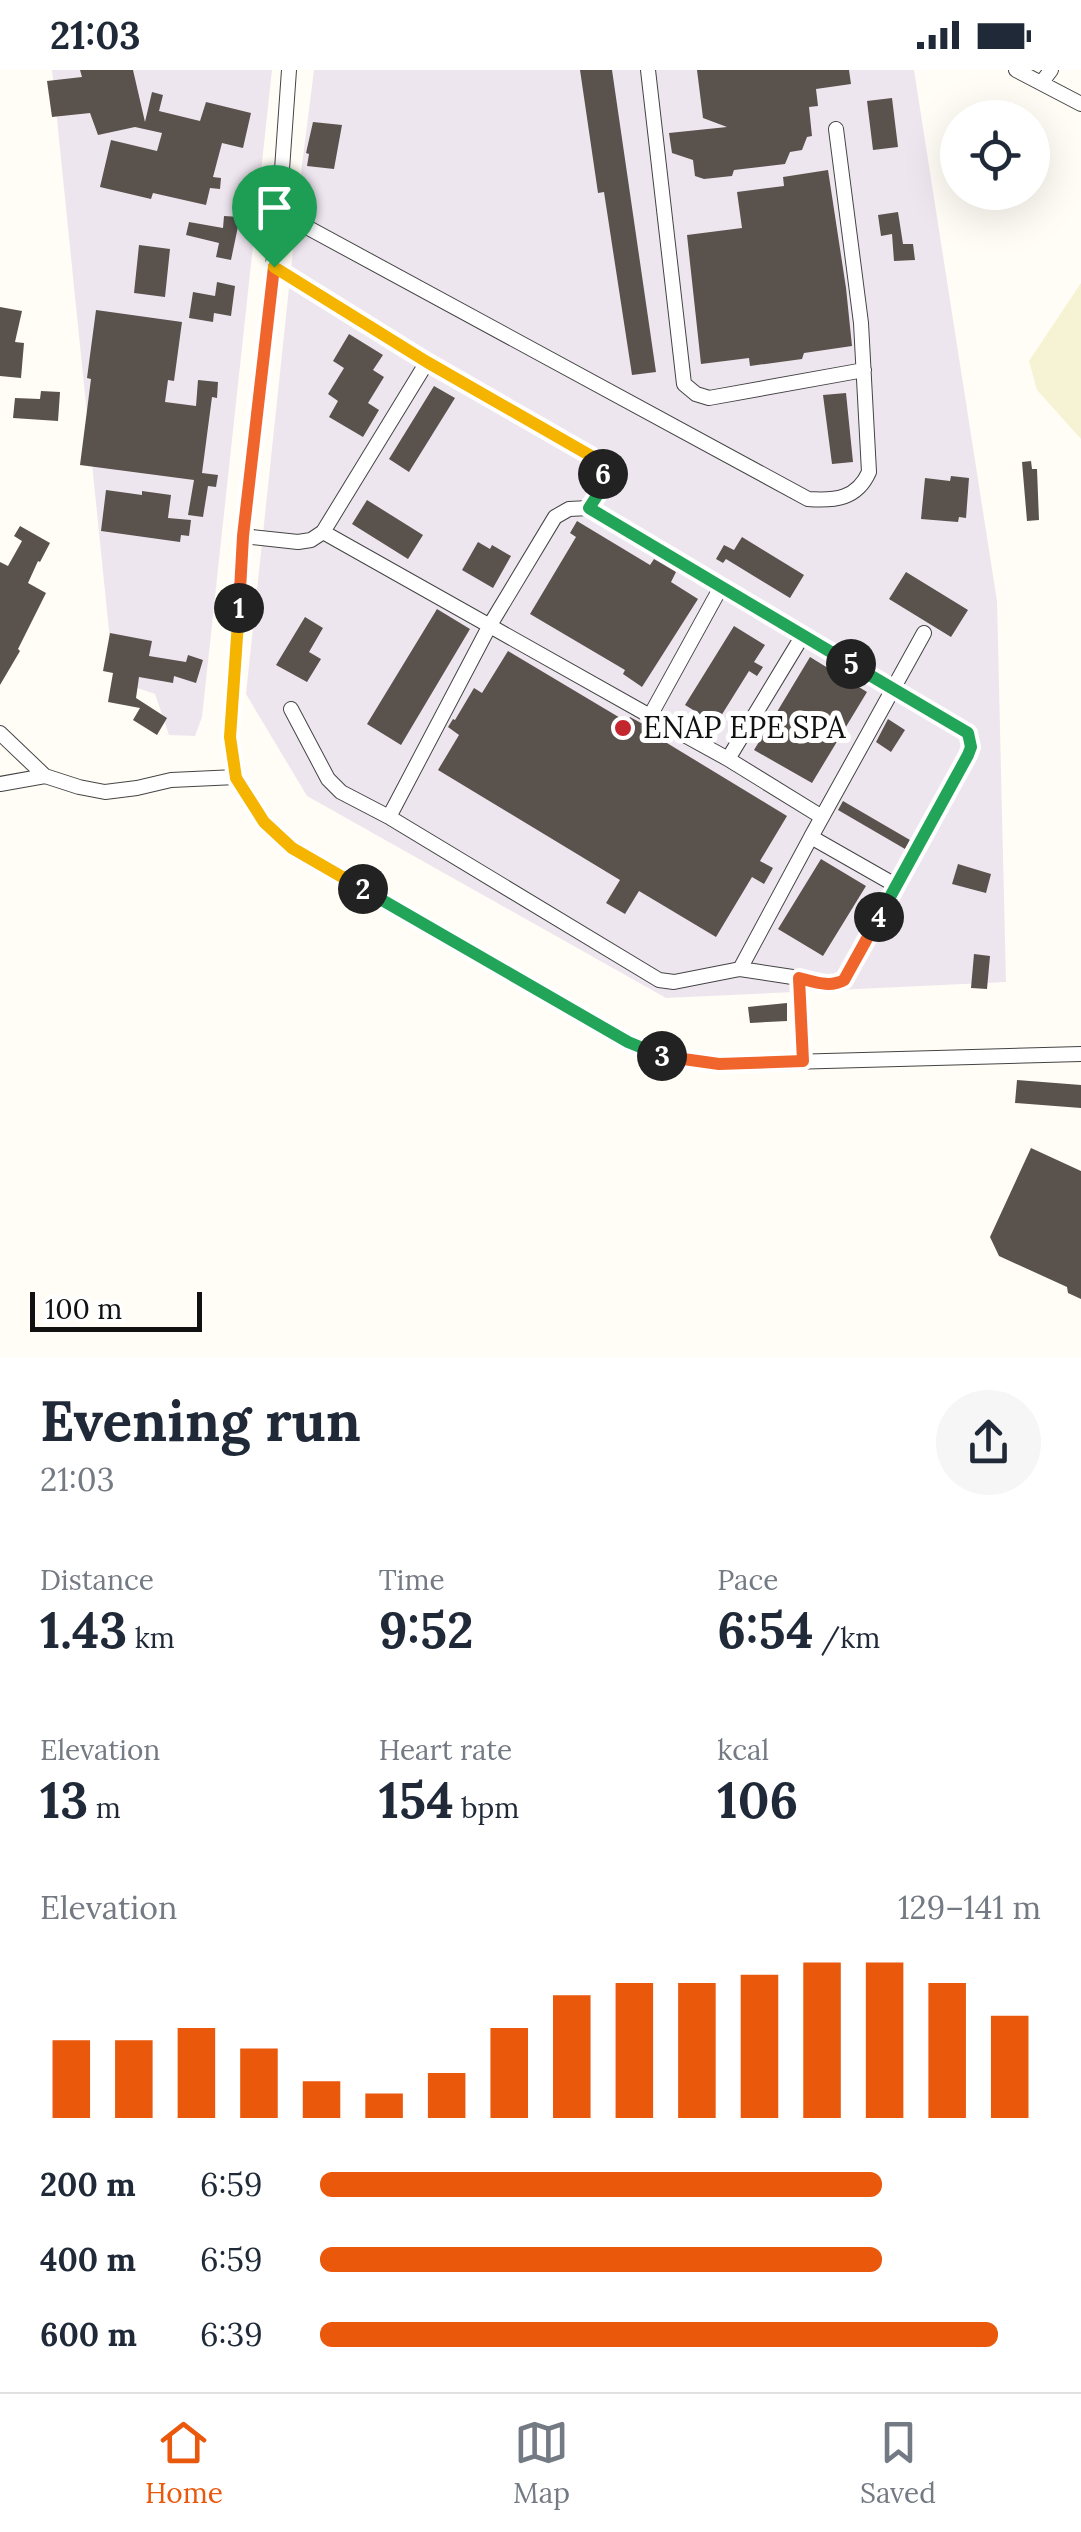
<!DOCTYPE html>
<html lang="en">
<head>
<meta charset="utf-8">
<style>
  :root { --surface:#fff; --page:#f6f6f7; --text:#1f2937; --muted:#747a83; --line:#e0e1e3; --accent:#ea580c }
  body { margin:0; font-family:Lora,serif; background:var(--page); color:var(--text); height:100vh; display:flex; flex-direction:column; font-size:38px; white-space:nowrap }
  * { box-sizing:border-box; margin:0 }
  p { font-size:32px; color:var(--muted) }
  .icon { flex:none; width:55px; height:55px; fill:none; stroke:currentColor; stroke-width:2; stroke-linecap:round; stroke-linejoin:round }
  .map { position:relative; height:1287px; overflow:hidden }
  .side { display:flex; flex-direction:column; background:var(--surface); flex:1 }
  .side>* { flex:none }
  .buttons { position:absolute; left:940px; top:30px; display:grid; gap:20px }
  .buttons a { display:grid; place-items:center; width:110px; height:110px; border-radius:50%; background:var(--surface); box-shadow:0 10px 40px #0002; font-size:50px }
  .scale { position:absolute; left:30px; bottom:25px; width:172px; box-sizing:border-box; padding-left:10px; border:5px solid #111; border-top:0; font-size:28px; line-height:35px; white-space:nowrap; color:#111; -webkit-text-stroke:8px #fff; paint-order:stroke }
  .pin { position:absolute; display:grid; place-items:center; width:85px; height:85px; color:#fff; margin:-102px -42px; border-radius:50% 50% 50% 0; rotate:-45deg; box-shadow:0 0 10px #0007 }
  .pin .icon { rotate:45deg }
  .km { position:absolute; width:50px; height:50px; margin:-25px; border-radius:50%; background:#222; color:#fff; font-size:28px; line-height:50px; text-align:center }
  .round { display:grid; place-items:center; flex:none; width:105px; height:105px; border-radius:52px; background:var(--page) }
  .summary { display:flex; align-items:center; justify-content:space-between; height:170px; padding:0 40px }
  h1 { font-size:55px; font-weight:700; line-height:75px }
  .figures { display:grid; grid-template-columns:repeat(3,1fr); gap:15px; height:170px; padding:10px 40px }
  .figures div { display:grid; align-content:center }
  .figures b { font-size:50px; font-weight:700 }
  .figures small { font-size:28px; font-weight:400 }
  .figures p { font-size:28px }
  .chart { height:280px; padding:20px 40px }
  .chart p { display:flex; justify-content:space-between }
  .chart svg { width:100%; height:180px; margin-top:10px; stroke:var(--accent); stroke-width:6 }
  ul { padding:0 40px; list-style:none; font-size:32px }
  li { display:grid; grid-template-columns:160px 120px 1fr; align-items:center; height:75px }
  li i { height:25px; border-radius:12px; background:var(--accent) }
  .status { display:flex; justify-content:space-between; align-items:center; height:70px; padding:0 50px; background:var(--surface); direction:ltr }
  .status svg { height:28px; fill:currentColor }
  .menu { display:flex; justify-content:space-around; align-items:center; height:140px; border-top:2px solid var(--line); background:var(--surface); font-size:28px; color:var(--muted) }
  .menu a { display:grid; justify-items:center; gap:5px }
  .menu .on { color:var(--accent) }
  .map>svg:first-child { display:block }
</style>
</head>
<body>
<div class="status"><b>21:03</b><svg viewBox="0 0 49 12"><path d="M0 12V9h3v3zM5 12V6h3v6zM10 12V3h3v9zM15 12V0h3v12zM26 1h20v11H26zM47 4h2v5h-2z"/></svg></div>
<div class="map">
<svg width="1081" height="1287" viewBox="0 0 1081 1287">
  <rect width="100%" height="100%" fill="#fffdf5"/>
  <path fill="#eee6ef" d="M52,0H272L202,647L195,666L169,665L155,624L114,610Z
    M314,0H914L997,531L1006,912L666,928L307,726L246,624L302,95Z"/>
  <path fill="#f6f3d4" d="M1081,213V369L1037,320L1029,291Z"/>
  <path fill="#5a524d" d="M80,0H133L145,52L152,22L163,25L159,41L200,51L206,32L251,43L243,78L222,73L213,107L221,108L220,119L210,118L206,135L153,123L151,129L100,117L111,70L157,81L162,63L135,57L98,65L90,43L52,47L47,11L82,7Z
    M580,0H612L656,302L632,305L604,122L598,123Z
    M697,0H849L851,14L816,19L818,36L809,37L812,66L807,67L802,80L790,82L785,94L734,100L732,106L704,109L695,106L693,90L672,83L669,63L727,57L703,48Z
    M892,28L898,77L873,80L867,31Z
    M313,52L342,55L334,99L307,96L309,84L306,83Z
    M828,100L846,218L852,276L804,283L802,289L750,296L749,288L701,294L687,165L742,158L737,122L784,116L783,107Z
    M898,142L903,174H913L915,190L894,191L892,164L881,166L878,145Z
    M224,146L240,147L231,190L216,187L219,173L186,165L189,152L223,158Z
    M139,175L170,179L165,227L134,223Z
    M217,212L235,216L231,246L214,243L213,252L189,248L193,222L215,226Z
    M0,237L22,241L15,272L24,273L21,308L0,306Z
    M96,240L182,252L174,311L168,310L165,332L196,336L198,310L218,312L217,328L212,327L202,403L218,405L216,417L208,416L203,447L188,445L194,410L80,395L91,309L87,308Z
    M349,264L383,285L373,300L384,307L368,333L379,340L363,367L329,347L338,331L328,324L344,298L333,291Z
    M434,316L455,328L409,402L389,389Z
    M41,321L60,322L58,351L13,348L15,328L40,329Z
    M846,323L853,392L832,394L823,325Z
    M1031,391L1032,399H1037L1039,450L1027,451L1022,392Z
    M951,406L969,408L966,448L959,447L958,452L921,449L925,408L950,411Z
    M106,420L142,425V421L171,425L168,448L191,450L189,466L181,465L180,472L101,461Z
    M367,430L423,465L408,489L352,454Z
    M577,451L650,495L654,489L676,502L671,512L698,529L642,617L623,604L625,600L530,544L576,467L570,463Z
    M20,456L50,473L40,492L38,491L28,513L46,523L18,579L20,581L0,615V492L8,496L22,471L14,466Z
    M742,467L804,505L790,528L726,489L723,493L716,489L724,475L734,480Z
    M478,472L490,479L492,475L511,486L493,518L462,500Z
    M906,502L968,540L951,567L889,529Z
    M437,539L470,559L401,675L367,654Z
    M305,547L323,558L309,582L321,589L307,612L276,595Z
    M734,556L765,575L754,592L763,597L757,606L749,601L716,654L685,635Z
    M110,563L152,571L149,586L186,592L188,585L203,590L196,613L174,606L173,613L139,607L136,628L167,648L157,665L133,650L140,638L108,632L113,603L103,601Z
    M508,581L627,652L630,647L665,666L662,670L787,746L760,791L773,798L764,814L752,807L716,867L639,821L625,844L606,833L620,810L438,700L459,665L448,657L453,649L455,650L474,618L482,623Z
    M810,587L867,622L812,713L754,680Z
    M888,649L905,660L891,682L876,672Z
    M843,731L910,770L905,779L838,740Z
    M821,789L866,816L823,886L778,859Z
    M958,794L991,804L986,823L952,814Z
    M974,884L990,886L987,919L971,918Z
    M787,933V951L750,953L748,937Z
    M1017,1010L1081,1015V1038L1015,1033Z
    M1031,1078L1081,1101V1229L1068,1223L1067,1217L999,1186L990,1167Z"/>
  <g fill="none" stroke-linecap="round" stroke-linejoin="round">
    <defs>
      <path id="minor" d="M289,0L279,142L243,466L229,667L236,707L264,752L292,778L629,972L668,988L719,994L1081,984
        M648,0L684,314L696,324L709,328L864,300
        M1016,0L1081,34
        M1042,12L1051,0
        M279,142L808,429C835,431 857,429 869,402L861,253L836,59
        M274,197L427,292L591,386C609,404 602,418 589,438
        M323,462L427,292
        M243,466L298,472L311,470L323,462L650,646L721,517
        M291,639L328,709L341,722L389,747L659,910L674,912L740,899L811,767L897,816L844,909C830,918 815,912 799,908L803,991
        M650,646L728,689
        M0,663L45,706
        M0,714L45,706L79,717L105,722L137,718L171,710L236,707
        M389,747L490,555L555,447L569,439L589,438L803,565
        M822,747L728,689L803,565L968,663L971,677L968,685L897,816
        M811,767L924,563
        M740,899L799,908"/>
    </defs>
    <use href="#minor" stroke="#444" stroke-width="16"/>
    <use href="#minor" stroke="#fff" stroke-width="14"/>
  </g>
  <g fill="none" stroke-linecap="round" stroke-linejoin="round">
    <defs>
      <path id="split-1" d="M239,538L243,466L274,197"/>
      <path id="split-2" d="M239,538L230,667L236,708L264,752L292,778L363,819"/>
      <path id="split-3" d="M363,819L628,972L662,986"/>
      <path id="split-4" d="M662,986L719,994L803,991L799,908C815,912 830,918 844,910L879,847"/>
      <path id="split-5" d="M851,594L968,663L971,677L968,685L879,847"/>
      <path id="split-6" d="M603,404L602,418L589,438L851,594"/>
      <path id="split-7" d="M274,197L427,292L591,386L598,394L603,404"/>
    </defs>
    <use href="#split-1" stroke="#fff" stroke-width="20"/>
    <use href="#split-2" stroke="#fff" stroke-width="20"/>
    <use href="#split-3" stroke="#fff" stroke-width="20"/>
    <use href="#split-4" stroke="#fff" stroke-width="20"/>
    <use href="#split-5" stroke="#fff" stroke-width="20"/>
    <use href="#split-6" stroke="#fff" stroke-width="20"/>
    <use href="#split-7" stroke="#fff" stroke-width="20"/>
    <use href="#split-1" stroke="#f0652b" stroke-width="12"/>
    <use href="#split-2" stroke="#f5b400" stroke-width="12"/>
    <use href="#split-3" stroke="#22a559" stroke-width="12"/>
    <use href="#split-4" stroke="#f0652b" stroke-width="12"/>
    <use href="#split-5" stroke="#22a559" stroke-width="12"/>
    <use href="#split-6" stroke="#22a559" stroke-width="12"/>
    <use href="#split-7" stroke="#f5b400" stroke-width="12"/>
  </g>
  <circle fill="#c4262e" stroke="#fff" stroke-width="4" cx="623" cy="658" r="10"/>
  <g text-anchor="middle" stroke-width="10" stroke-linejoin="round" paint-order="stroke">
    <g font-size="30" fill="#111" stroke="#fff" text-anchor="start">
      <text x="643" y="668">ENAP EPE SPA</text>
    </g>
  </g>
</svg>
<div class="buttons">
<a><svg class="icon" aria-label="locate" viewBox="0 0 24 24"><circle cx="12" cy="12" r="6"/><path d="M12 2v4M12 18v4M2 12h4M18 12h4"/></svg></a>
</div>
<div class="scale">100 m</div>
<div class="pin" style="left:274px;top:197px;background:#1e9e55"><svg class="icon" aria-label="arrive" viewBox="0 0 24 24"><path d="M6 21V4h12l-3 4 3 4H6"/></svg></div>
<b class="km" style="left:239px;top:538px">1</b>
<b class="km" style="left:363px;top:819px">2</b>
<b class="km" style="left:662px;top:986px">3</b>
<b class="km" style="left:879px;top:847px">4</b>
<b class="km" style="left:851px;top:594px">5</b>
<b class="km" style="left:603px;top:404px">6</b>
</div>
<section class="side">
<div class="summary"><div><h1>Evening run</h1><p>21:03</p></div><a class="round"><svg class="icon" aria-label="share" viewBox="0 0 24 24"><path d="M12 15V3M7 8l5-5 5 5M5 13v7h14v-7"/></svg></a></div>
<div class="figures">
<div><p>Distance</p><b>1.43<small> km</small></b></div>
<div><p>Time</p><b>9:52</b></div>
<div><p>Pace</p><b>6:54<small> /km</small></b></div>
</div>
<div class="figures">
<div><p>Elevation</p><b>13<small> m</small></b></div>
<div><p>Heart rate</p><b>154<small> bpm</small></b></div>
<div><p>kcal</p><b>106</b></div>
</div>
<div class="chart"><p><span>Elevation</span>129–141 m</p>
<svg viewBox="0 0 160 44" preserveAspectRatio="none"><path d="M5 44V25M15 44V25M25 44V22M35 44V27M45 44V35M55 44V38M65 44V33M75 44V22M85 44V14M95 44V11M105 44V11M115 44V9M125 44V6M135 44V6M145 44V11M155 44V19"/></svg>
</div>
<ul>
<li><b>200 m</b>6:59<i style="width:78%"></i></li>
<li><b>400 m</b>6:59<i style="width:78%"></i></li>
<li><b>600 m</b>6:39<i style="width:94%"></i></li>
</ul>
</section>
<nav class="menu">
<a class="on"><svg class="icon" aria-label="home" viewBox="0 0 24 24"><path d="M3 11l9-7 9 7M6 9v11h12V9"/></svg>Home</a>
<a><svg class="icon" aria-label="map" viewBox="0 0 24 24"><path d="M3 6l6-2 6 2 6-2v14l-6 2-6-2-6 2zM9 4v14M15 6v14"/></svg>Map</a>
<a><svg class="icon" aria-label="saved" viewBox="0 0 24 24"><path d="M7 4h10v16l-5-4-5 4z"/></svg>Saved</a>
</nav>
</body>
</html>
